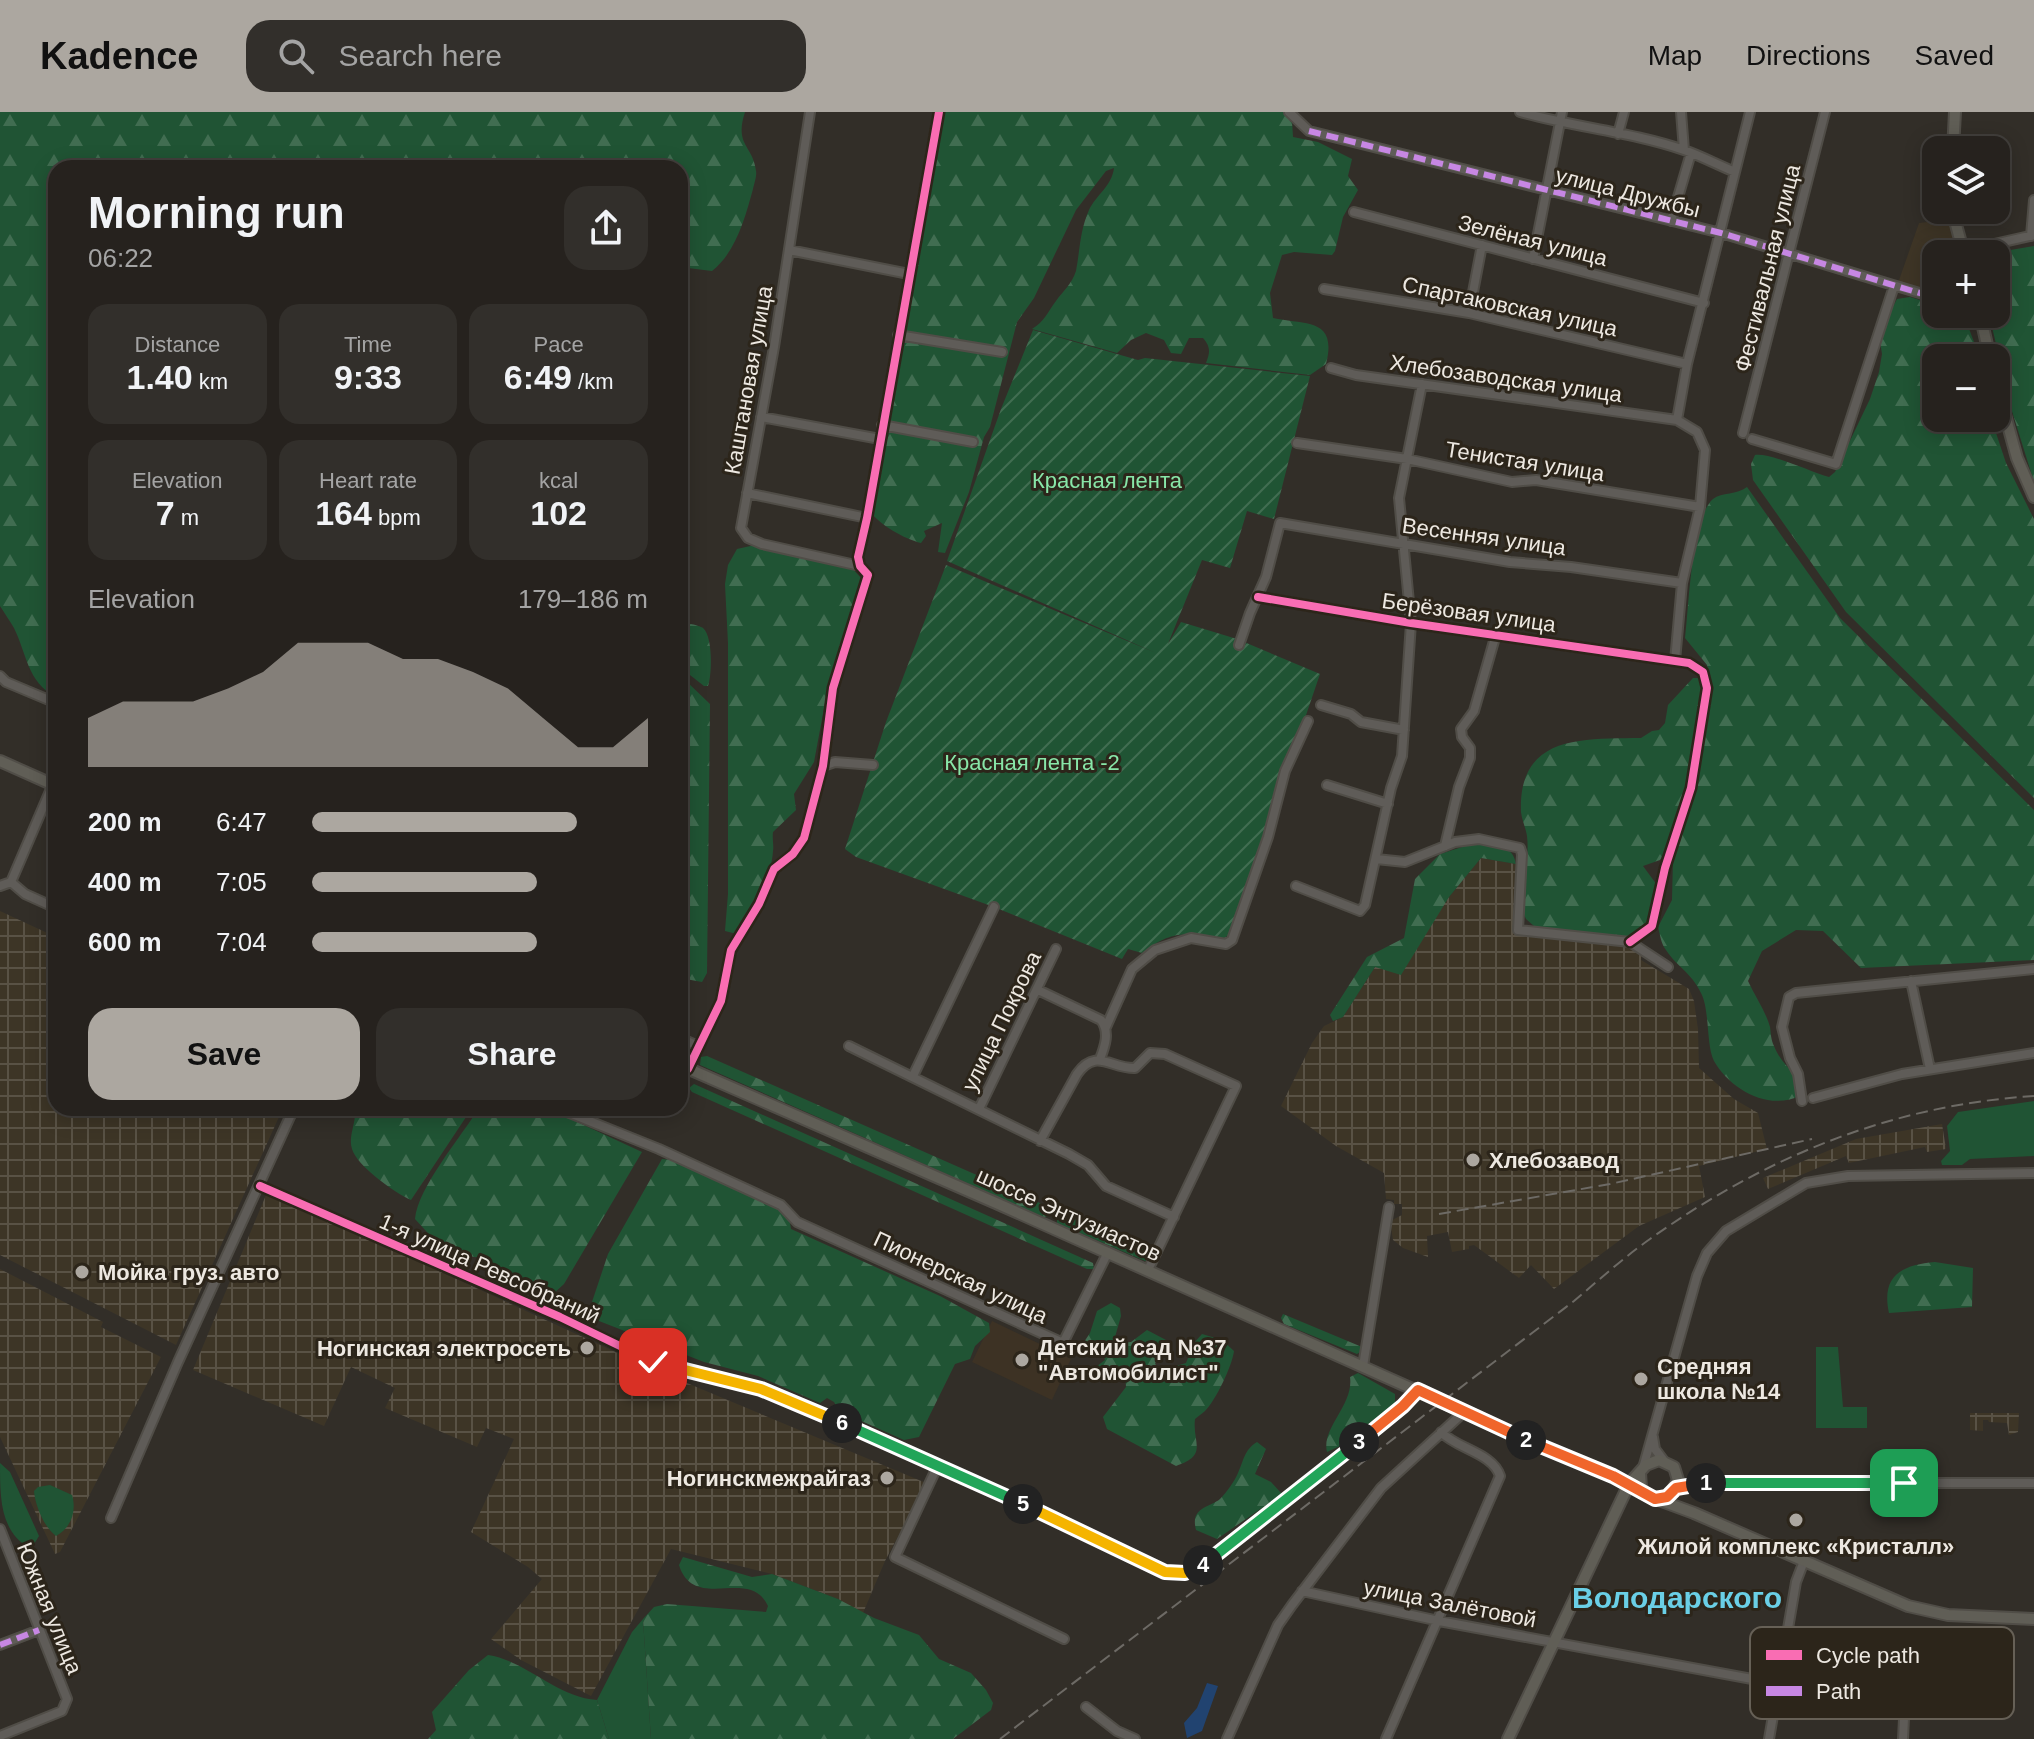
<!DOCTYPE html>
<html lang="en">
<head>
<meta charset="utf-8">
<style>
  :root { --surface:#26221e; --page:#322f2b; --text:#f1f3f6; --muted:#a4a4a4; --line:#423f3c; --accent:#aca7a0 }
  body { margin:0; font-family:Arial,sans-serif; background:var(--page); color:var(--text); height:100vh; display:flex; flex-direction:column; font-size:30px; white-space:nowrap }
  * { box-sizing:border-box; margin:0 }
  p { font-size:26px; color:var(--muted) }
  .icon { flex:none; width:44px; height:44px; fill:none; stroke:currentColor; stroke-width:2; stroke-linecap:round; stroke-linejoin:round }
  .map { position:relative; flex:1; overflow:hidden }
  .sheet { position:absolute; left:48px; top:48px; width:640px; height:956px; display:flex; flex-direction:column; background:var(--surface); border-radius:24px; box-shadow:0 4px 20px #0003,0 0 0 2px var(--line) }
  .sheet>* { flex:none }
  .controls { position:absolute; left:1922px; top:24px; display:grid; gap:16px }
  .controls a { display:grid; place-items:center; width:88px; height:88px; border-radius:16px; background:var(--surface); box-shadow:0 4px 20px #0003,0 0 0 2px var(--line); font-size:40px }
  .pin { position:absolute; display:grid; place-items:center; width:68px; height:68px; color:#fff; margin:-34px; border-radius:16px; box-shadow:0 4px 12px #0006 }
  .km { position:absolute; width:40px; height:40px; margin:-20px; border-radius:50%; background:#222; color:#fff; font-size:22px; line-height:40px; text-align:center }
  .round { display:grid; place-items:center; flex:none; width:84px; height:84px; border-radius:24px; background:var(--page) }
  .head { display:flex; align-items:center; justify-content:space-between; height:136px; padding:0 40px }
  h1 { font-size:44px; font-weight:700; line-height:60px }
  .figures { display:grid; grid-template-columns:repeat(3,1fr); gap:12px; height:136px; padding:8px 40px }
  .figures div { display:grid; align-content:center; border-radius:20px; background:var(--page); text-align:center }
  .figures b { font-size:34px; font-weight:700 }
  .figures small { font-size:22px; font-weight:400 }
  .figures p { font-size:22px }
  .chart { height:224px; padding:16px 40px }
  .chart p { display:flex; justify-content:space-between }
  .chart svg { width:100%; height:144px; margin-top:8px; fill:var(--accent); opacity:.7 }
  .primary-button { display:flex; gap:16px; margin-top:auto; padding:16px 40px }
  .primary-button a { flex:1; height:92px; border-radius:24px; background:var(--accent); color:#111; font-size:32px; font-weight:700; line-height:92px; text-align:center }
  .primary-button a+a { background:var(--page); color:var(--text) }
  ul { padding:0 40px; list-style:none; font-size:26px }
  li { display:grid; grid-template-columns:128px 96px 1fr; align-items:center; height:60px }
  li i { height:20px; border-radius:10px; background:var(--accent) }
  header { display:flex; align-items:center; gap:48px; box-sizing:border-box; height:112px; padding:0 40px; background:var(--accent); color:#111 }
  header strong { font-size:38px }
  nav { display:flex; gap:44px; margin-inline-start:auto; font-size:28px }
  .search { width:560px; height:72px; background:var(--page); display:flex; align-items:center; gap:20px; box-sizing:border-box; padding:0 28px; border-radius:24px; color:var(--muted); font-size:30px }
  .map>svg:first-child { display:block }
</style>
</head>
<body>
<header>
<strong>Kadence</strong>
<div class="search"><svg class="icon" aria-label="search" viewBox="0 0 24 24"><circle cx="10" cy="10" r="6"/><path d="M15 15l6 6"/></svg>Search here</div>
<nav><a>Map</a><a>Directions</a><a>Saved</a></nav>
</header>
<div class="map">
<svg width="2034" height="1627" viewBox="0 0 2034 1627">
  <defs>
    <pattern id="industrial-grid" width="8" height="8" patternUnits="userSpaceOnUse" patternTransform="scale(2)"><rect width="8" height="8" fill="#3d3526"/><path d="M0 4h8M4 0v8" fill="none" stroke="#595245"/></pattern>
    <pattern id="forest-firs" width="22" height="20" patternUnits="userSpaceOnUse" patternTransform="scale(2)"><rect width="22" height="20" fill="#205434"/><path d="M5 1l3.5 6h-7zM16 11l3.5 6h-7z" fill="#416d51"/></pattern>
    <pattern id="garden-furrows" width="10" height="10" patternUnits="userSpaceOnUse" patternTransform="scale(2)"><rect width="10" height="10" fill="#205434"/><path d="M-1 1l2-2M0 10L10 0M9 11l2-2" fill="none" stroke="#416d51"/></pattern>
  </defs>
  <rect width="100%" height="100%" fill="#322e28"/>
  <path fill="#3e3526" d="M1951,107L1959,142H1936V182L1898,171L1919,111Z"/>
  <path fill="url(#industrial-grid)" d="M1481,746L1516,752L1513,819L1575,830L1628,834L1642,841L1641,848L1689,877L1694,889L1698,917L1699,956L1734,987L1758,1001L1767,1037L1699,1054L1705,1085L1639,1114L1554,1177L1531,1153L1519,1166L1474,1133L1469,1134V1137L1452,1140L1448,1120L1427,1124L1428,1145L1403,1136L1393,1128L1390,1109L1402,1103V1092H1394V1088L1386,1087L1384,1061L1336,1034L1281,994L1312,931L1324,914L1343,905L1375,855L1449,785Z
    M0,799L56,825V996H283L176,1233L0,1143Z
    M1942,1012L1946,1037L1927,1040L1925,1035L1849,1051L1846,1044L1768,1077L1763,1066L1856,1027Z
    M266,1083L391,1137L644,1253L926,1371L885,1449L863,1501L838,1487L772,1462L671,1437L591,1584L521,1548L491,1527L542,1467L528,1455L471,1420L514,1327L486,1316L477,1335L385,1296L395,1276L351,1255L324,1314L193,1258Z
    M0,1157L103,1210L101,1215L161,1245L60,1440L55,1442L0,1325Z
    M1970,1301H2019L2018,1320L2009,1323L2007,1311L1989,1310L1988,1308H1983V1319L1970,1318Z"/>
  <path fill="#3d3224" d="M992,1209L1071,1247L1052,1288L972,1250Z"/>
  <path fill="#205434" d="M2034,989V1044L1970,1047L1962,1053H1942L1941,1049L1950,1039L1947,1014L1958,1000Z
    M1816,1235H1838L1843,1295H1867V1316H1816Z
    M0,1351L10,1360L39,1424L31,1437C0,1420 0,1387 0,1351Z
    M50,1373L72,1383C77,1399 71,1416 56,1424C44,1415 35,1393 34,1379L38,1375Z
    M643,1507L651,1627H609L597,1588L632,1520Z"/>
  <path fill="url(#forest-firs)" d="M0,0H745C734,34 753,33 756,59C757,64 754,72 753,77C745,106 736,140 712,159L680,155V56H56V585C27,570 27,542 14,516C10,509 5,502 0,494Z
    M945,0H1287L1292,9L1293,25L1318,30L1352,47L1348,64L1358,78L1343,105L1335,139L1332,143L1294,140L1282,143L1270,181L1273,206C1304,213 1338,205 1326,252L1310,263L1206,251C1210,241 1211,235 1203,226H1189L1181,242L1171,241L1164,228L1146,221L1131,228L1117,241L1032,217C1045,209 1047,201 1056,189C1063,179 1072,172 1076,159C1080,138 1080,118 1089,98C1096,83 1112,74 1114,56L1106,59L1076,98L1034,186L1017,210L990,315L984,325L969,380L945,441L938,440L942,411L924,419L926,424L921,431C905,427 879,413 870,399L924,97Z
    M2034,134V370L2011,296L1989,202H1996V142H1987Z
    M1910,185L1936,193V202H1961L1965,206L1980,246H1936V306H1991L2006,351L2034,407V686L1846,500L1753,368L1751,352L1755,343C1772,341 1810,360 1829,365L1835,360L1870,287L1879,260L1882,242L1879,222L1897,187Z
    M1747,375L1840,506L2034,698V848L1861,856L1823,819L1796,818L1762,839L1748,869C1755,884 1766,900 1770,915C1771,922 1771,928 1774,934C1783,957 1797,955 1799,984C1768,999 1730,977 1714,949C1706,933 1710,898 1701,881C1691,860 1677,855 1666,838C1661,832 1660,822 1658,815L1672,788L1673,747L1695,677L1711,580L1707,553L1685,526C1689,496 1691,406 1713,387C1722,380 1737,383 1747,375Z
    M755,433L852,456L861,466L860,476L828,575L814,650L794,682L796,698L773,720C772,727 774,733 773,739C771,769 752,798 737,822L725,819L728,782V531L725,472L728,453L737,437Z
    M691,512C693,512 702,515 703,516C713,524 712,563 708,574H704L690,563L685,568L710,592L707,861L702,870L680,866V515Z
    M1693,566H1701L1705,573L1694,622L1688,670L1663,743L1660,748L1643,754L1657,773L1651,806L1645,816L1629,826L1566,821L1534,814L1526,807L1522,798C1521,773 1530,748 1527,724C1526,716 1522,709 1521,700C1518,622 1583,627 1641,626L1652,619L1659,618L1665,611L1668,593Z
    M1478,730C1494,733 1513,732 1516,752L1481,746L1449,785L1401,863L1375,855L1343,905L1333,909L1330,903L1367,845L1404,826L1415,767L1440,742Z
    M707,944L1038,1090L1047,1096L1048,1104L1044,1105L700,953L701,945Z
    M694,972L1093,1151L1094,1157H1087L692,980L689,976Z
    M352,996H472L411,1088C395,1081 357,1054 352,1037C348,1025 356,1011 355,999Z
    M479,996H547L642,1040L564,1172L553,1182L523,1173L498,1160L493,1152L484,1146L447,1142L415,1107C418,1075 461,1025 479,996Z
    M662,1047C696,1048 752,1083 783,1100L789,1105L791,1117L940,1184L989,1211L990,1220L975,1234L970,1247L955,1252L919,1325L904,1328L839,1299L834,1290L827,1286L820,1291L758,1264L704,1250L599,1209L593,1203L591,1193L608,1142Z
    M1057,1102H1063L1149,1139L1151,1147L1145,1149L1057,1111Z
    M1935,1150L1973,1156L1972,1195L1889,1201C1881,1164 1901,1153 1935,1150Z
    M1111,1191L1120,1196L1121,1204L1115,1225L1121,1231L1131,1230L1147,1218L1166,1228L1155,1252L1163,1258L1186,1251L1194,1231L1202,1222L1222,1228L1234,1239C1232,1254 1216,1288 1205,1299C1202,1302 1198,1304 1195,1307C1192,1331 1209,1343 1176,1354L1107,1317L1103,1305L1126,1275L1125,1263L1112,1260L1101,1267L1088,1268V1261L1105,1248L1103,1241L1095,1237L1086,1240L1082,1233L1090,1221L1097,1199Z
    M1283,1202L1362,1235V1239L1357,1242L1284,1212L1281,1206Z
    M1358,1261L1395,1282V1291L1340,1334L1327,1340C1321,1316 1354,1293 1350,1265Z
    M1257,1330L1266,1337L1255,1362L1271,1370L1282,1382L1217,1427L1196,1418C1190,1395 1209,1396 1220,1387C1227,1380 1234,1370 1238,1361C1244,1348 1244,1338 1257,1330Z
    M683,1445L752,1465L772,1462L838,1487L874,1506L919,1523L939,1547L971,1561L986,1578L993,1591L991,1598L953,1627H651L643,1507L654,1495L667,1492L766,1500L768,1494C750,1454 694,1501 679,1453Z
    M488,1543C527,1549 556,1585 597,1588L609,1627H428L436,1618L432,1600L469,1558Z"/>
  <path fill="url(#garden-furrows)" d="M1033,218L1138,248L1145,246L1310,264L1274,407L1247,399L1230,456L1202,448L1168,532L1181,510L1237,527L1320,562L1236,809L1230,822L1223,827C1186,822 1175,816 1142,841L1128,837L1122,847L994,795L856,745L845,737L886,610L946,453L1156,541L947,449L1001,297Z"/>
  <path fill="#214370" d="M1207,1571L1218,1574L1202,1619L1187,1626L1184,1611L1197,1596Z"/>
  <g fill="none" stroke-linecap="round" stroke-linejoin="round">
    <defs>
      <path id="minor" d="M810,0L774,235L741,416L748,426L762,432L860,454
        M1289,0L1309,19L1721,121L1936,186
        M1520,0C1573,15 1632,20 1684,38C1701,44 1718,53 1735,60
        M1681,0L1684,38
        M1618,22L1624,0
        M1354,100L1704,191
        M1671,109L1691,41
        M2031,124L2034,88
        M789,138L909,162
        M1963,139L2034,123
        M1533,147L1562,0
        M1324,177L1469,201L1687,252
        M1469,201L1482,133
        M898,223L1002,240
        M1331,256L1356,263L1677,308
        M761,305L880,327
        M882,313L973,330
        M1743,321L1825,0
        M1752,327L1836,352L1894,174
        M1297,331L1407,347L1512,370L1536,368L1700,395
        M747,381L867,406
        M1258,485L1411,511L1689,551L1703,560L1707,576L1691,676L1665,756L1652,814L1630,830
        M1239,533L1250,501L1266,465L1280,411L1510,450L1571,455L1682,471
        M1675,549L1682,471L1700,395L1705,338L1697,320L1677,308L1687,252L1750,0
        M0,564L6,570L56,591
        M1321,593L1351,602L1361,610L1404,618
        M823,654L835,650L873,653
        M1327,673L1388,692
        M1445,734L1459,675L1470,646V636L1462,625L1461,617L1474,599L1496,522
        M1376,747L1405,750L1455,730L1479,727L1520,736L1522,742L1518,818L1630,830L1668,855
        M11,770L25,782L56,796
        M0,774L11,770L53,672
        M1296,774L1360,799L1365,793L1391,676L1402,644L1411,511L1399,386L1422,272
        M1911,869L1930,957
        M1038,878L1101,908C1110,920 1105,934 1100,947
        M1106,915L1132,857L1155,838L1191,826L1226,832L1232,828L1268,725L1285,659L1308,609
        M680,926L698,934
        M849,934L1069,1042L1088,1053L1106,1074L1174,1105
        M688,957L721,889L731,838L759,792L774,757L793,742L804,726L823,654L833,576L868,463L860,454L858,445L867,406L939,0
        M913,964L994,795
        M1813,986L1902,962L2034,941
        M1802,989L1798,962L1790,946L1782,915L1789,885L1796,881L2034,857
        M557,996L659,1037L781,1093L797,1110L1063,1231L1108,1140
        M979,997L1056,837
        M1040,1029L1077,962C1096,935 1111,957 1135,956L1150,941L1165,942L1236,974L1148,1158
        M260,1074L560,1205L653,1250L761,1277L833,1307L952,1359L1157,1457C1176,1464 1190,1461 1207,1451L1382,1313L1418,1278
        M1363,1254L1389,1095
        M1653,1325L1655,1337L1664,1349
        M938,1353L895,1445L1064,1527
        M1643,1356L1697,1164L1707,1141L1726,1119L1806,1071L1848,1064L2034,1061
        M1676,1376L1701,1371H2034
        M111,1406L178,1250L294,996
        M0,1417L67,1587L62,1599L0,1624
        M1302,1479L1439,1509L1779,1572
        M0,1533L39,1518
        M1874,1556L1906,1565L1903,1627
        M1086,1595L1117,1619L1135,1627
        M1227,1627L1278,1513L1292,1493L1381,1376L1465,1299
        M1386,1627L1500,1364C1493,1341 1457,1337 1441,1320
        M1769,1627L1796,1470L1804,1449"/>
      <path id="major" d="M1953,38L1955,0
        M1952,98L1964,142
        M1980,202L1990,246
        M1996,270L2017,346L2034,385
        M0,649L56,674
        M680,953L996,1091L1547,1337L1613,1364L1645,1382
        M1640,1361L1641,1376L1648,1384L1694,1401L1908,1494L1948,1503L2034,1507
        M1508,1627L1629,1372L1646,1353L1659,1348L1674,1355L1678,1368L1670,1383L1657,1387"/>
    </defs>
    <use href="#minor" stroke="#504d47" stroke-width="12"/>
    <use href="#major" stroke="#504d47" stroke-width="14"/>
    <use href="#minor" stroke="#5f5c58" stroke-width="8"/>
    <use href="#major" stroke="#605e56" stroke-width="10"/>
    <path stroke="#6d6a65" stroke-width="2" stroke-dasharray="12 6" stroke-linecap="butt" d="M1439,1102L1610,1072L1812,1027
      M1000,1627L1574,1189C1599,1168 1623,1146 1650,1127C1765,1045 1892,993 2034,984"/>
    <path stroke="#c787e3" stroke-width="6" stroke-dasharray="12 6" stroke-linecap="butt" d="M1309,19L1721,121L1936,186
      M0,1533L39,1518"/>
    <defs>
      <path id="cycleway" d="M1258,485L1411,511L1689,551L1703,560L1707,576L1691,676L1665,756L1652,814L1630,830
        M688,957L721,889L731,838L759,792L774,757L793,742L804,726L823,654L833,576L868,463L860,454L858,445L867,406L939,0
        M260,1074L560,1205L653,1250L761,1277L833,1307L952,1359L1157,1457C1176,1464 1190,1461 1207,1451L1382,1313L1418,1278"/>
    </defs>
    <use href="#cycleway" stroke="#2c251a" stroke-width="13"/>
    <use href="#cycleway" stroke="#f96db3" stroke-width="8"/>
  </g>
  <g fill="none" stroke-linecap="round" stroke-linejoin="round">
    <defs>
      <path id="split-1" d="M1706,1371H1904"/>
      <path id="split-2" d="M1526,1328L1613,1364L1655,1387L1667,1385L1676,1376L1706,1371"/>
      <path id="split-3" d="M1359,1330L1403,1294L1418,1278L1526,1328"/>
      <path id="split-4" d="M1203,1453L1359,1330"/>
      <path id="split-5" d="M1023,1392L1165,1460L1185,1461L1203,1453"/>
      <path id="split-6" d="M842,1311L1023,1392"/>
      <path id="split-7" d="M653,1250L761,1277L842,1311"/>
    </defs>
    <use href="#split-1" stroke="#fff" stroke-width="16"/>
    <use href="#split-2" stroke="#fff" stroke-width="16"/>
    <use href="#split-3" stroke="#fff" stroke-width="16"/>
    <use href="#split-4" stroke="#fff" stroke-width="16"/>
    <use href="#split-5" stroke="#fff" stroke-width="16"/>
    <use href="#split-6" stroke="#fff" stroke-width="16"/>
    <use href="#split-7" stroke="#fff" stroke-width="16"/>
    <use href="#split-1" stroke="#22a559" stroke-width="10"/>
    <use href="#split-2" stroke="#f0652b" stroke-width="10"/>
    <use href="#split-3" stroke="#f0652b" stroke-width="10"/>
    <use href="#split-4" stroke="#22a559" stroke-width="10"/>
    <use href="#split-5" stroke="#f5b400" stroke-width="10"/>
    <use href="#split-6" stroke="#22a559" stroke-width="10"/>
    <use href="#split-7" stroke="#f5b400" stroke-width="10"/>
  </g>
  <g fill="#aca7a0" stroke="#2c251a" stroke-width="3">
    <circle cx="1473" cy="1048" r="8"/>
    <circle cx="82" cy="1160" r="8"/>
    <circle cx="587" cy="1236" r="8"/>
    <circle cx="1022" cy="1248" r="8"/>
    <circle cx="1641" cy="1267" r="8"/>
    <circle cx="887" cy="1366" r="8"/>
    <circle cx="1796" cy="1408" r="8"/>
  </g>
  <g text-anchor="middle" stroke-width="6" stroke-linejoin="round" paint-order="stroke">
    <g font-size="22" fill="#ede8e1" stroke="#2c251a">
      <text transform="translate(1628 80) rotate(14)" y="8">улица Дружбы</text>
      <text transform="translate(1533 128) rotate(14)" y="8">Зелёная улица</text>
      <text transform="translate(1767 156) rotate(-76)" y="8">Фестивальная улица</text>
      <text transform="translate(1510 194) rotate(12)" y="8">Спартаковская улица</text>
      <text transform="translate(1506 266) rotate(8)" y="8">Хлебозаводская улица</text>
      <text transform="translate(748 268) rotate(-80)" y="8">Каштановая улица</text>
      <text transform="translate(1525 349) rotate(9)" y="8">Тенистая улица</text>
      <text transform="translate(1484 424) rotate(8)" y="8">Весенняя улица</text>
      <text transform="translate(1469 500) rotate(8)" y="8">Берёзовая улица</text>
      <text transform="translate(1001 909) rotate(-64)" y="8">улица Покрова</text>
      <text transform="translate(1069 1102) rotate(24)" y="8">шоссе Энтузиастов</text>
      <text transform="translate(490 1156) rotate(24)" y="8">1-я улица Ревсобраний</text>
      <text transform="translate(961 1165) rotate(25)" y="8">Пионерская улица</text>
      <text transform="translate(1450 1491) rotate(11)" y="8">улица Залётовой</text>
      <text transform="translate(50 1496) rotate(68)" y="8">Южная улица</text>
    </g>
    <g font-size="22" fill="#88e6a8" stroke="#2c251a">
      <text x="1107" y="376">Красная лента</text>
      <text x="1032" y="658">Красная лента -2</text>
    </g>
    <g font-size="22" font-weight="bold" fill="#ede8e1" stroke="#2c251a" text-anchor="start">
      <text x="1489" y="1056">Хлебозавод</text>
      <text x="98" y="1168">Мойка груз. авто</text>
      <text x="1038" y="1243">Детский сад №37<tspan x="1038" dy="25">"Автомобилист"</tspan></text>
      <text x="571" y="1244" text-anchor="end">Ногинская электросеть</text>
      <text x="1657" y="1262">Средняя<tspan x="1657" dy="25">школа №14</tspan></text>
      <text x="871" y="1374" text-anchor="end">Ногинскмежрайгаз</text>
      <text x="1796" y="1442" text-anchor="middle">Жилой комплекс «Кристалл»</text>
    </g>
    <g font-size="30" font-weight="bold" fill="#6acfe6" stroke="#2c251a">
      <text x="1677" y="1496">Володарского</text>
    </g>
  </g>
  <rect x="1750" y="1515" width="264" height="92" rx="12" fill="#2c251a" stroke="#666056" stroke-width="2"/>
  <rect x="1766" y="1538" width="36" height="10" fill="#f96db3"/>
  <rect x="1766" y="1574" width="36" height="10" fill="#c787e3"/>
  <g font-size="22" fill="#ede8e1">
    <text x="1816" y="1551">Cycle path</text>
    <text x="1816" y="1587">Path</text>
  </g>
</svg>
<div class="controls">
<a><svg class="icon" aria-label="layers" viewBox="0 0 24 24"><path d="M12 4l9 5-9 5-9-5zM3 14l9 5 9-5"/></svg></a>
<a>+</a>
<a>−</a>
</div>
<div class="pin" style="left:1904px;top:1371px;background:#1e9e55"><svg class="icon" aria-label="arrive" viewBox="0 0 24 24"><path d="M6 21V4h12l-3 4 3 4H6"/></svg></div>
<div class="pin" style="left:653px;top:1250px;background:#d93025"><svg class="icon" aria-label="check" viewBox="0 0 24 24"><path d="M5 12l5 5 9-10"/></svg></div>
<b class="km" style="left:1706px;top:1371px">1</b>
<b class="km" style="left:1526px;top:1328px">2</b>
<b class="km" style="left:1359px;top:1330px">3</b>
<b class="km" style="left:1203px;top:1453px">4</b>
<b class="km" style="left:1023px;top:1392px">5</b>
<b class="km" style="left:842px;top:1311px">6</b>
<section class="sheet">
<div class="head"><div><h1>Morning run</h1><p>06:22</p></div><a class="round"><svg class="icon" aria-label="share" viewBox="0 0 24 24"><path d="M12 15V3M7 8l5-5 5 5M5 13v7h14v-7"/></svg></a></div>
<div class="figures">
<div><p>Distance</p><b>1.40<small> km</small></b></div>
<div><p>Time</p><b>9:33</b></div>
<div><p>Pace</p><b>6:49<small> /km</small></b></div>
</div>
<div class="figures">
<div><p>Elevation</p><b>7<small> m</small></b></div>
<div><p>Heart rate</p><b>164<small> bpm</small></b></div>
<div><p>kcal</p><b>102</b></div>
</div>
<div class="chart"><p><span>Elevation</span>179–186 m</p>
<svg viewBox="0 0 160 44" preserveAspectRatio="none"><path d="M0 44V29L10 24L20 24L30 24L40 20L50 15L60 6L70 6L80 6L90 11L100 11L110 15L120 20L130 29L140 38L150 38L160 29V44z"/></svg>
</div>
<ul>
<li><b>200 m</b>6:47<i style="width:79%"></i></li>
<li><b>400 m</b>7:05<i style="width:67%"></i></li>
<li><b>600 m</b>7:04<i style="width:67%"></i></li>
</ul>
<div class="primary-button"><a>Save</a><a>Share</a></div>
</section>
</div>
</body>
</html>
